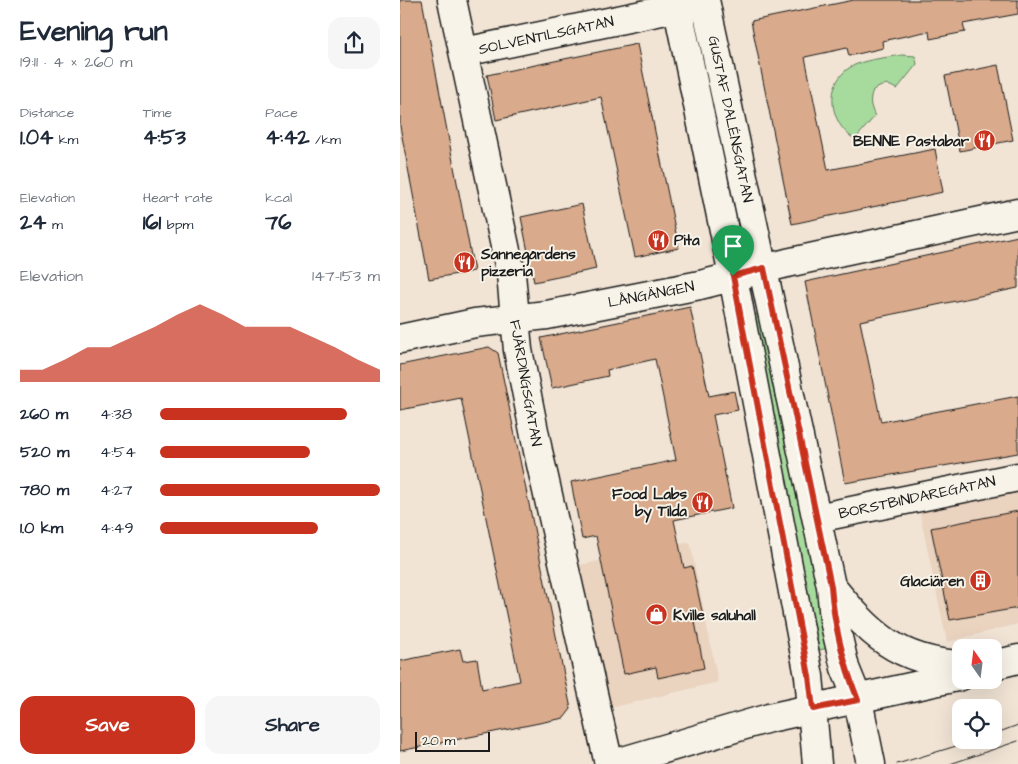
<!DOCTYPE html>
<html lang="en">
<head>
<meta charset="utf-8">
<style>
  :root { --surface:#fff; --page:#f6f6f7; --text:#1f2937; --muted:#747a83; --accent:#c8321e }
  body { margin:0; font-family:"Architects Daughter",sans-serif; background:var(--page); color:var(--text); height:100vh; display:flex; flex-direction:column; font-size:19px; white-space:nowrap }
  * { box-sizing:border-box; margin:0 }
  p { font-size:16px; color:var(--muted) }
  .icon { flex:none; width:28px; height:28px; fill:none; stroke:currentColor; stroke-width:2; stroke-linecap:round; stroke-linejoin:round }
  .map { position:relative; flex:1; overflow:hidden }
  .sheet { display:flex; flex-direction:column; background:var(--surface); width:400px }
  .sheet>* { flex:none }
  .needle { width:32px; rotate:346deg }
  .tools { position:absolute; left:552px; top:639px; display:grid; gap:10px }
  .tools a { display:grid; place-items:center; width:50px; height:50px; border-radius:10px; background:var(--surface); box-shadow:0 5px 20px #0002; font-size:25px }
  .scale { position:absolute; left:15px; bottom:12px; width:75px; box-sizing:border-box; padding-left:5px; border:2px solid #1c1c1c; border-top:0; font-size:14px; line-height:18px; white-space:nowrap; color:#1c1c1c; -webkit-text-stroke:4px #f7f3e8; paint-order:stroke }
  .pin { position:absolute; display:grid; place-items:center; width:42px; height:42px; color:#fff; margin:-51px -21px; border-radius:50% 50% 50% 0; rotate:-45deg; box-shadow:0 0 5px #0007 }
  .pin .icon { rotate:45deg }
  .round { display:grid; place-items:center; flex:none; width:52px; height:52px; border-radius:15px; background:var(--page) }
  .summary { display:flex; align-items:center; justify-content:space-between; height:85px; padding:0 20px }
  h1 { font-size:28px; font-weight:700; line-height:38px }
  .metrics { display:grid; grid-template-columns:repeat(3,1fr); gap:8px; height:85px; padding:5px 20px }
  .metrics div { display:grid; align-content:center }
  .metrics b { font-size:21px; font-weight:700 }
  .metrics small { font-size:14px; font-weight:400 }
  .metrics p { font-size:14px }
  .chart { height:140px; padding:10px 20px }
  .chart p { display:flex; justify-content:space-between }
  .chart svg { width:100%; height:90px; margin-top:5px; fill:var(--accent); opacity:.7 }
  .cta { display:flex; gap:10px; margin-top:auto; padding:10px 20px }
  .cta a { flex:1; height:58px; border-radius:15px; background:var(--accent); color:#fff; font-size:20px; font-weight:700; line-height:58px; text-align:center }
  .cta a+a { background:var(--page); color:var(--text) }
  ul { padding:0 20px; list-style:none; font-size:16px }
  li { display:grid; grid-template-columns:80px 60px 1fr; align-items:center; height:38px }
  li i { height:12px; border-radius:6px; background:var(--accent) }
  main { display:flex; flex:1; min-height:0 }
  .map>svg:first-child { display:block }
</style>
</head>
<body>
<main>
<section class="sheet">
<div class="summary"><div><h1>Evening run</h1><p>19:11 · 4 × 260 m</p></div><a class="round"><svg class="icon" aria-label="share" viewBox="0 0 24 24"><path d="M12 15V3M7 8l5-5 5 5M5 13v7h14v-7"/></svg></a></div>
<div class="metrics">
<div><p>Distance</p><b>1.04<small> km</small></b></div>
<div><p>Time</p><b>4:53</b></div>
<div><p>Pace</p><b>4:42<small> /km</small></b></div>
</div>
<div class="metrics">
<div><p>Elevation</p><b>24<small> m</small></b></div>
<div><p>Heart rate</p><b>161<small> bpm</small></b></div>
<div><p>kcal</p><b>76</b></div>
</div>
<div class="chart"><p><span>Elevation</span>147–153 m</p>
<svg viewBox="0 0 160 44" preserveAspectRatio="none"><path d="M0 44V38L10 38L20 33L30 27L40 27L50 22L60 17L70 11L80 6L90 11L100 17L110 17L120 17L130 22L140 27L150 33L160 38V44z"/></svg>
</div>
<ul>
<li><b>260 m</b>4:38<i style="width:85%"></i></li>
<li><b>520 m</b>4:54<i style="width:68%"></i></li>
<li><b>780 m</b>4:27<i style="width:100%"></i></li>
<li><b>1.0 km</b>4:49<i style="width:72%"></i></li>
</ul>
<div class="cta"><a>Save</a><a>Share</a></div>
</section>
<div class="map">
<svg width="618" height="764" viewBox="0 0 618 764">
  <rect width="100%" height="100%" fill="#f1e4d5"/>
  <filter id="ink" filterUnits="userSpaceOnUse"><feTurbulence type="fractalNoise" baseFrequency=".02" numOctaves="2"/><feDisplacementMap in="SourceGraphic" scale="10" xChannelSelector="R" yChannelSelector="G"/><feConvolveMatrix kernelMatrix="1 2 1 2 8 2 1 2 1" color-interpolation-filters="sRGB"/></filter>
  <g filter="url(#ink)">
    <path fill="#ead3bf" d="M618,485V624L547,642L518,505Z
      M290,542L318,682L210,708L180,565Z"/>
    <path fill="#a7db9d" stroke="#627c5c" d="M502,55L515,56L517,64L497,89L486,84L473,90C469,100 470,106 475,116L457,137L453,138C430,123 424,85 449,68C463,59 486,58 502,55Z
      M365,312L430,648L418,650L388,519L348,317Z"/>
    <path fill="#d9aa8b" stroke="#1c1c1c" d="M0,0H22L74,271L29,279L0,126Z
      M454,0H618V14L563,24L565,32L530,39L529,31L482,41L483,48L449,56L447,48L405,57L428,170L535,149L543,192L392,224L351,21Z
      M237,44L279,248L235,257L201,97L96,120L87,75Z
      M598,65L613,140L560,151L545,76Z
      M182,204L196,269L134,282L121,217Z
      M618,236V288L460,321L481,422L618,396V453L445,483L405,282Z
      M290,307L309,396L334,391L338,410L313,415L332,508L274,520L284,568L292,566L304,620L295,622L304,668L258,678L256,667L224,674L196,536L182,539L171,482L276,460L255,359L207,370L208,376L152,388L141,338Z
      M89,347L98,353L171,709L164,718L0,751V661L60,649L63,661L77,659L82,689L120,681L61,398L0,410V365Z
      M618,511V608L550,620L531,528Z"/>
    <g fill="none" stroke-linecap="round" stroke-linejoin="round">
      <defs>
        <path id="minor" d="M52,0L111,274L118,350L138,451L209,764
          M276,0L325,235L409,676L417,764
          M305,0L431,586L434,620L445,668L458,700L471,764
          M64,52L295,4
          M0,339L75,323L147,315L300,285L387,263L618,213
          M417,518L618,477
          M431,586C470,634 497,661 561,665"/>
        <path id="major" d="M594,665L618,659
          M213,764L369,718L561,676"/>
      </defs>
      <use href="#minor" stroke="#1c1c1c" stroke-width="31"/>
      <use href="#major" stroke="#1c1c1c" stroke-width="31"/>
      <use href="#minor" stroke="#f7f3e8" stroke-width="28"/>
      <use href="#major" stroke="#f7f3e8" stroke-width="28"/>
      <path stroke="#1c1c1c" stroke-width="1" d="M594,734L618,725
        M497,764L576,740
        M550,764L618,741"/>
    </g>
  </g>
  <g fill="none" stroke-linecap="round" stroke-linejoin="round" filter="url(#ink)">
    <defs>
      <path id="route" d="M364,268L431,586C434,626 443,662 458,700L413,709L409,676L333,276Z"/>
    </defs>
    <use href="#route" stroke="#fff" stroke-width="10"/>
    <use href="#route" stroke="#c8321e" stroke-width="6"/>
  </g>
  <defs>
    <symbol id="restaurant-disc" viewBox="-11 -11 22 22"><circle r="9.5" fill="#c8321e" stroke="#f7f3e8"/><path d="M-5-6h1v4h1v-4h1v4h1v-4h1v5L-1.5 .5V6h-2V.5L-5-1ZM5-6V6H3V1.5H1.5Q1.5-4 5-6Z" fill="#fff"/></symbol>
    <symbol id="building-disc" viewBox="-11 -11 22 22"><circle r="9.5" fill="#c8321e" stroke="#f7f3e8"/><path d="M-4-6H4V6H1V3H-1V6H-4ZM-2.5-4.3h1.7v1.8h-1.7ZM.8-4.3h1.7v1.8H.8ZM-2.5-1h1.7V.8h-1.7ZM.8-1h1.7V.8H.8Z" fill="#fff"/></symbol>
    <symbol id="shop-disc" viewBox="-11 -11 22 22"><circle r="9.5" fill="#c8321e" stroke="#f7f3e8"/><path d="M-5-2.5h2.3a2.7 3.5 0 0 1 5.4 0H5L5.5 6h-11ZM-1.5-2.5h3a1.5 2.3 0 0 0-3 0Z" fill="#fff"/></symbol>
  </defs>
  <g fill-rule="evenodd">
    <use href="#restaurant-disc" x="572" y="128" width="25" height="25"/>
    <use href="#restaurant-disc" x="246" y="228" width="25" height="25"/>
    <use href="#restaurant-disc" x="52" y="250" width="25" height="25"/>
    <use href="#restaurant-disc" x="290" y="490" width="25" height="25"/>
    <use href="#building-disc" x="568" y="568" width="25" height="25"/>
    <use href="#shop-disc" x="244" y="602" width="25" height="25"/>
  </g>
  <g text-anchor="middle" stroke-width="4" stroke-linejoin="round" paint-order="stroke">
    <g font-size="15" fill="#1c1c1c" stroke="#f7f3e8">
      <text transform="translate(146 35) rotate(-12)" y="5">SOLVENTILSGATAN</text>
      <text transform="translate(331 119) rotate(78)" y="5">GUSTAF DALÉNSGATAN</text>
      <text transform="translate(251 294) rotate(-11)" y="5">LÅNGÄNGEN</text>
      <text transform="translate(126 383) rotate(80)" y="5">FJÄRDINGSGATAN</text>
      <text transform="translate(517 497) rotate(-12)" y="5">BORSTBINDAREGATAN</text>
    </g>
    <g font-size="15" font-weight="bold" fill="#1c1c1c" stroke="#f7f3e8" text-anchor="end">
      <text x="569" y="146">BENNE Pastabar</text>
      <text x="274" y="245" text-anchor="start">Pita</text>
      <text x="81" y="259" text-anchor="start">Sannegårdens<tspan x="81" dy="17">pizzeria</tspan></text>
      <text x="287" y="499">Food Labs<tspan x="287" dy="17">by Tilda</tspan></text>
      <text x="564" y="586">Glaciären</text>
      <text x="273" y="620" text-anchor="start">Kville saluhall</text>
    </g>
  </g>
</svg>
<div class="tools">
<a><svg class="needle" viewBox="-14 -14 28 28"><path d="M0-13l5 13h-10z" fill="#e53935"/><path d="M0 13l5-13h-10z" fill="#747a83"/></svg></a>
<a><svg class="icon" aria-label="locate" viewBox="0 0 24 24"><circle cx="12" cy="12" r="6"/><path d="M12 2v4M12 18v4M2 12h4M18 12h4"/></svg></a>
</div>
<div class="scale">20 m</div>
<div class="pin" style="left:333px;top:276px;background:#1e9e55"><svg class="icon" aria-label="arrive" viewBox="0 0 24 24"><path d="M6 21V4h12l-3 4 3 4H6"/></svg></div>
</div>
</main>
</body>
</html>
